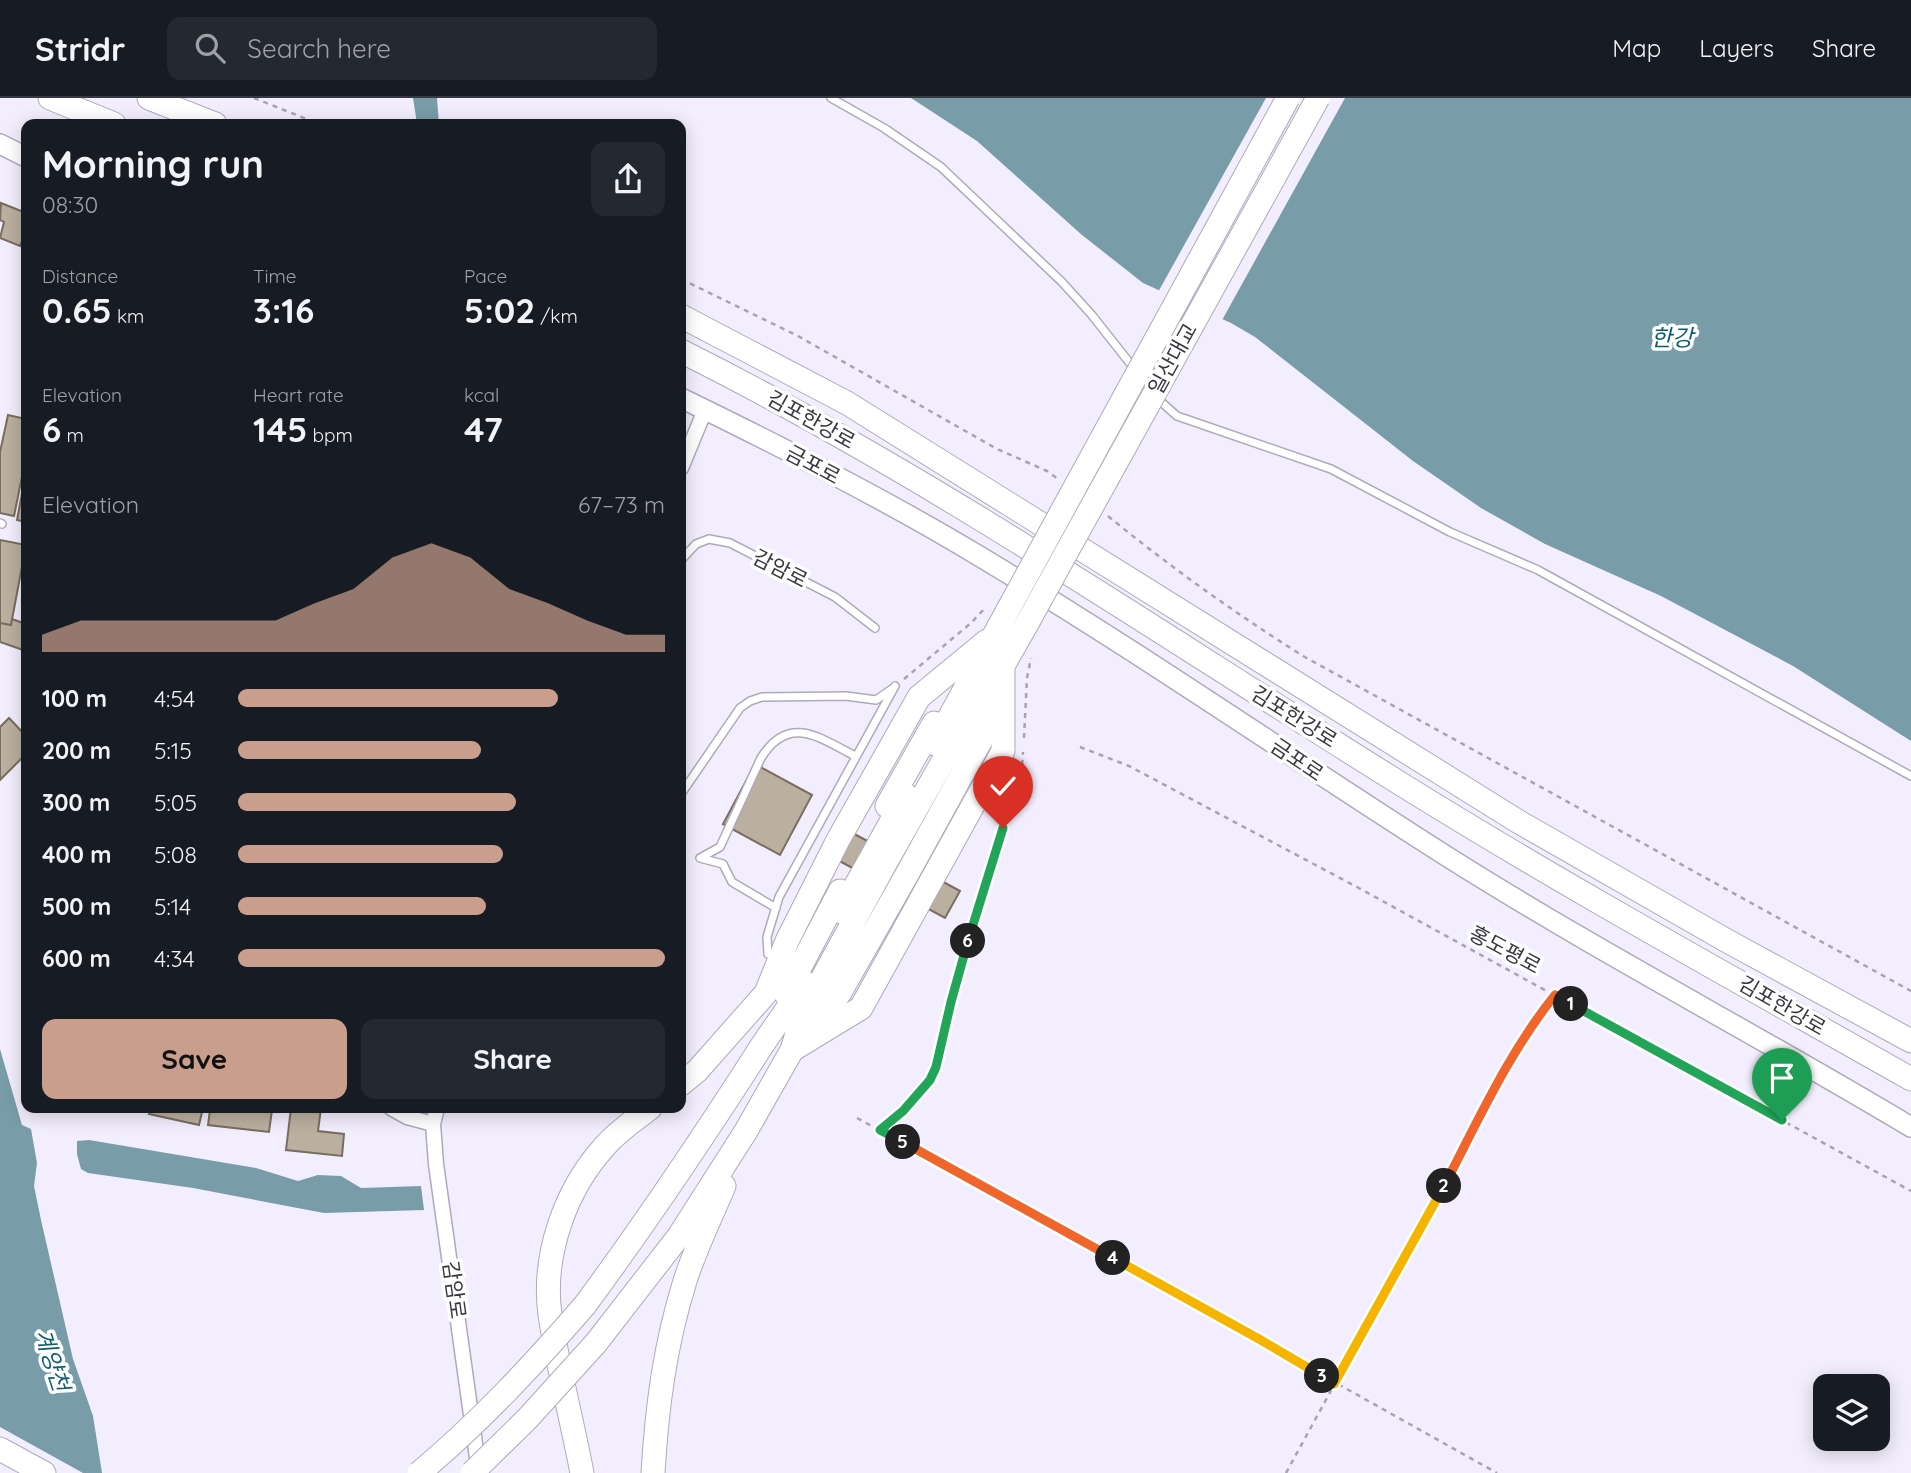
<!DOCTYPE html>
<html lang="en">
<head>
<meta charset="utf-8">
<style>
  :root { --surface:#171b24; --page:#242831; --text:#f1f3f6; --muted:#9ea1a6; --line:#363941; --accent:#ca9e8c }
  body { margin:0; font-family:Quicksand,"Noto Sans KR",sans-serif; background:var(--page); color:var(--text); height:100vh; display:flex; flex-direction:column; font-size:26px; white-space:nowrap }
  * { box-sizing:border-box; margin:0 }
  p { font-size:23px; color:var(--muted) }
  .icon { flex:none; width:38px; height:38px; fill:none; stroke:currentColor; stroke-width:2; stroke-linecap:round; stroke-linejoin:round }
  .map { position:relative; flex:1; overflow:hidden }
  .sheet { position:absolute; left:21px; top:21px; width:665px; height:994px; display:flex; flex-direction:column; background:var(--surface); border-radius:14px; box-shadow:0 4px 18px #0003 }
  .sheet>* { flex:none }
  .fabs { position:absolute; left:1813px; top:1276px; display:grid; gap:14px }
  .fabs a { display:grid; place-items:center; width:77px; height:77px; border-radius:14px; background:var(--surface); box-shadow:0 4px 18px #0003; font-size:35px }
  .pin { position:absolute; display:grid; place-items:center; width:60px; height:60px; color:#fff; margin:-72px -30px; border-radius:50% 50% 50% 0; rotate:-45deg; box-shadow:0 0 7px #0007 }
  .pin .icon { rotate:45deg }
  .km { position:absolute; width:35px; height:35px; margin:-18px; border-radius:50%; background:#222; color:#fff; font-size:19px; line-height:35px; text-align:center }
  .round { display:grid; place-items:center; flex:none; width:74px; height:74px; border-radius:14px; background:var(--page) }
  .summary { display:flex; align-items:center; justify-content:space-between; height:119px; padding:0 21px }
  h1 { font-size:38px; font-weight:700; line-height:52px }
  .stats { display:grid; grid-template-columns:repeat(3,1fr); gap:10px; height:119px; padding:7px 21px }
  .stats div { display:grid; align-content:center }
  .stats b { font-size:35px; font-weight:700 }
  .stats small { font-size:19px; font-weight:400 }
  .stats p { font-size:19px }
  .chart { height:196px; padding:14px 21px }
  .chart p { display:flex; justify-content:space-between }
  .chart svg { width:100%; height:126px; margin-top:7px; fill:var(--accent); opacity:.7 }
  .primary-button { display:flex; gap:14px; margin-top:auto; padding:14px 21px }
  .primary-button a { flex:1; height:80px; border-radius:14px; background:var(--accent); color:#111; font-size:28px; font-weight:700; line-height:80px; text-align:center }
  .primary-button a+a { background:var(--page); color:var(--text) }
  ul { padding:0 21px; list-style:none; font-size:23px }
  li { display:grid; grid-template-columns:112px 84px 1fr; align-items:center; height:52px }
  li i { height:18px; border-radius:9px; background:var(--accent) }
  header { display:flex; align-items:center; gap:42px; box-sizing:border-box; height:98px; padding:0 35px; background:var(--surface); border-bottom:2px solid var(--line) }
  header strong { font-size:33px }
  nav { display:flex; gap:38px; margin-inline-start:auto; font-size:24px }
  .search { width:490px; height:63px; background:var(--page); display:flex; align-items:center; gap:18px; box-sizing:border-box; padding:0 24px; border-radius:14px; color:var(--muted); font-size:26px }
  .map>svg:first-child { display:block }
</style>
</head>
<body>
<header>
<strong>Stridr</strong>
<div class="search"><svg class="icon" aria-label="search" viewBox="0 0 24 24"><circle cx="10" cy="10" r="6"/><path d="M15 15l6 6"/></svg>Search here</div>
<nav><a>Map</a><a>Layers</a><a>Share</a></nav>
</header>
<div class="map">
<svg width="1911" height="1375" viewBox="0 0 1911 1375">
  <rect width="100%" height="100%" fill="#f3eefd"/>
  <path fill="#789da8" d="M413,0H437L439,26H417Z
    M911,0H1911V643L1793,568L1661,498L1545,446L1481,410L1413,363L1255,239L1231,225L1143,185L1082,137L977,43Z
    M0,951L22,1027L31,1031L37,1065L34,1088L41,1122L73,1261L93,1318L102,1375H0Z
    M89,1042L256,1070L298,1083L318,1077L341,1078L361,1090L421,1088L424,1112L324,1115L193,1090L88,1075L81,1071L77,1056V1043Z"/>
  <path fill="#f3eefd" d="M1266,0H1345L1221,224L1157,196Z
    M0,1329L83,1375H0Z"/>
  <path fill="#bbaf9f" stroke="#786d5f" stroke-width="2" d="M1,105L26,115V134L20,148L0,140L4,124L0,122Z
    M8,317L26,321V359L14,418L0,415V354Z
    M26,374V424L17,422Z
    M0,442L26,447L11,527L0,525Z
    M12,521L26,526V553L0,544V525L11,527Z
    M9,620L26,638V656L0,682V629Z
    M755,666L812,697L780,757L723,726Z
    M847,732L960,793L945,820L832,759Z
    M151,1010H203L199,1027L149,1016Z
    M219,1010L272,1012L269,1034L208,1027L210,1012L219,1013Z
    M291,1010H321L318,1033L344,1036L342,1058L286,1052Z"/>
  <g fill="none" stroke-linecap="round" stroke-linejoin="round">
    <defs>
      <path id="service" d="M831,0L884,30L941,69L1061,183L1091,216L1159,302L1177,318L1331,371L1450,434L1538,472L1911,678
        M0,425L2,426
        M681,462L696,446L709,441L730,445L835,499L875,530
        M681,696L740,610L750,603L762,599L846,598L876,602L892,591
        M776,810L732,784L723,766L700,760L720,749L761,660C789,615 820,640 855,658
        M768,856L767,839L779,799L895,588"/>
      <path id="minor" d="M681,370L705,312
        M391,1010L407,1019L433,1026
        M437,1010L433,1026L436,1066L479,1374"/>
      <path id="secondary" d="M0,46L26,59
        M681,300C782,349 883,400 979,458C1140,554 1293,661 1451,761C1602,856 1759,938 1911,1029"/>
      <path id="primary" d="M0,1351L44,1375"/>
      <path id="trunk" d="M50,0L114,26
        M149,0L215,26
        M681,218L847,305L1519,724L1729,844L1911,943
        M681,253C931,378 1163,538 1401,686C1568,790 1740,884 1911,981
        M935,646L1009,510
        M887,708L934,625
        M841,814L906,697
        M786,896L840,793
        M805,936L839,896L906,778L980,644L995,594
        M792,952L861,910L1003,653V568
        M681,986L697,973L766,895L787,843L838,742L919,599L987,543
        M585,1207C644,1127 700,1044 754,960C770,934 789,911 804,884
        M596,1245L679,1138L746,1033L792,952L803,916L886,764L959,635L1003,568L1029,522
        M582,1375C572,1322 558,1270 550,1217C542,1157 565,1092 605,1048C618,1033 635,1022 650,1010
        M653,1375C657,1308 665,1247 685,1183C695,1151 711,1119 724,1088"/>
    </defs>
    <use href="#service" stroke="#afa9bb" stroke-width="10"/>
    <use href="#minor" stroke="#afa9bb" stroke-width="17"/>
    <use href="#secondary" stroke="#afa9bb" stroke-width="22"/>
    <use href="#primary" stroke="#afa9bb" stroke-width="25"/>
    <use href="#trunk" stroke="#afa9bb" stroke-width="25"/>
    <path stroke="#a7a3af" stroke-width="2.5" stroke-dasharray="5 5" stroke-linecap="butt" d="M254,0L319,26
      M681,181L798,238L997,351L1047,373L1058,381
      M1108,418C1170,469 1235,515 1303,558L1911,893
      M904,581L971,525L986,509
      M1024,640L1027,580L1031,560
      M1080,649L1129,668L1357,789L1911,1093
      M857,1020L1011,1103L1497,1375
      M880,1032L920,994L930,982L936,969L951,904L990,771L1021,682L1023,654
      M1286,1375L1524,939L1555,896"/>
    <use href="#service" stroke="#fff" stroke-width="7"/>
    <use href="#minor" stroke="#fff" stroke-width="14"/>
    <use href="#secondary" stroke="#fff" stroke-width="19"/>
    <use href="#primary" stroke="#fff" stroke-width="23"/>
    <use href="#trunk" stroke="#fff" stroke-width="23"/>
    <defs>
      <path id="trunk-bridge" d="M1009,510L1288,0
        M1029,522L1318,0
        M419,1375C480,1324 533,1267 585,1207
        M472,1375L528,1320L596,1245"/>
    </defs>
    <use href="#trunk-bridge" stroke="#afa9bb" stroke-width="25" stroke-linecap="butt"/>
    <use href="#trunk-bridge" stroke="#fff" stroke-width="23"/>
  </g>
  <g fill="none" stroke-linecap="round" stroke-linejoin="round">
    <defs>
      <path id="split-1" d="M1571,906L1782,1022"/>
      <path id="split-2" d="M1444,1088C1478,1023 1509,954 1555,897L1571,906"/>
      <path id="split-3" d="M1322,1278L1334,1286L1444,1088"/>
      <path id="split-4" d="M1113,1160L1259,1241L1322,1278"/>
      <path id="split-5" d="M903,1044L1113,1160"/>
      <path id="split-6" d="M903,1044L880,1032L903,1013L930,982L936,969L951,904L968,843"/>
      <path id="split-7" d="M968,843L1003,730"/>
    </defs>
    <use href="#split-1" stroke="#fff" stroke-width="14"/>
    <use href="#split-2" stroke="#fff" stroke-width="14"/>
    <use href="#split-3" stroke="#fff" stroke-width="14"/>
    <use href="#split-4" stroke="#fff" stroke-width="14"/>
    <use href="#split-5" stroke="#fff" stroke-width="14"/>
    <use href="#split-6" stroke="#fff" stroke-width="14"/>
    <use href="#split-7" stroke="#fff" stroke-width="14"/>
    <use href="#split-1" stroke="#22a559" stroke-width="9"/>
    <use href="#split-2" stroke="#f0652b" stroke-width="9"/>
    <use href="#split-3" stroke="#f5b400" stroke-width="9"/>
    <use href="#split-4" stroke="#f5b400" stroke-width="9"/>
    <use href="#split-5" stroke="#f0652b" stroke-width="9"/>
    <use href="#split-6" stroke="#22a559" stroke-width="9"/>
    <use href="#split-7" stroke="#22a559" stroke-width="9"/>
  </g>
  <g text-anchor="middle" stroke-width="7" stroke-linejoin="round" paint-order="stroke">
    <g font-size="21" fill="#3a383f" stroke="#fefefe">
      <text transform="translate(1173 261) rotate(-61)" y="7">일산대교</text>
      <text transform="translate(811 322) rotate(29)" y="7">김포한강로</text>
      <text transform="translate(813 367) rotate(28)" y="7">금포로</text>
      <text transform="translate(780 471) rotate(27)" y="7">감암로</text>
      <text transform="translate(1294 619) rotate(32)" y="7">김포한강로</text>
      <text transform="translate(1297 662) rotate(34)" y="7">금포로</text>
      <text transform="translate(1505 852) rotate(28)" y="7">홍도평로</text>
      <text transform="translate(1782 908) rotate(30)" y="7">김포한강로</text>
      <text transform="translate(454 1192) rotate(82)" y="7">감암로</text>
    </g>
    <g font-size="23" font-style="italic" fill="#0f5d6e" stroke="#fefefe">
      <text x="1672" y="248">한강</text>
      <text transform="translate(52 1262) rotate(72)" y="8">계양천</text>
    </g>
  </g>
</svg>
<div class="fabs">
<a><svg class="icon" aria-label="layers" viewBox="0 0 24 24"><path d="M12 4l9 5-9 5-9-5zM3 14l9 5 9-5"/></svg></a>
</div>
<div class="pin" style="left:1782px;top:1022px;background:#1e9e55"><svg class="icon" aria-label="arrive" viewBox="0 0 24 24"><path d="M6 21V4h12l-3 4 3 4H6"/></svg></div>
<div class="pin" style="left:1003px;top:730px;background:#d93025"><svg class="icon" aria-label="check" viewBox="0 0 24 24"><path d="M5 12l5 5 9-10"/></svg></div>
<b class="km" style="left:1571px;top:906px">1</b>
<b class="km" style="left:1444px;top:1088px">2</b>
<b class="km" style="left:1322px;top:1278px">3</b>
<b class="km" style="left:1113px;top:1160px">4</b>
<b class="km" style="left:903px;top:1044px">5</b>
<b class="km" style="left:968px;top:843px">6</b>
<section class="sheet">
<div class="summary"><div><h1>Morning run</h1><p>08:30</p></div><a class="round"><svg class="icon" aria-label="share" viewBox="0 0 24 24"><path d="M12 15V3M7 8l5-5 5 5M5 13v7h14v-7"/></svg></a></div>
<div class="stats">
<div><p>Distance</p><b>0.65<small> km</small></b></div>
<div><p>Time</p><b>3:16</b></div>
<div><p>Pace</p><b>5:02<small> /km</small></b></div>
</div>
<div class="stats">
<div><p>Elevation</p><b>6<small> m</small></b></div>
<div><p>Heart rate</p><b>145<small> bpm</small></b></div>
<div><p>kcal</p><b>47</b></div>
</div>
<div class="chart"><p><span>Elevation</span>67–73 m</p>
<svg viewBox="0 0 160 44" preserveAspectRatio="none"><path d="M0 44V38L10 33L20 33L30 33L40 33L50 33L60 33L70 27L80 22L90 11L100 6L110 11L120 22L130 27L140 33L150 38L160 38V44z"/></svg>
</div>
<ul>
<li><b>100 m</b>4:54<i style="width:75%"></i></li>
<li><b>200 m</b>5:15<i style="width:57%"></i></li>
<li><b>300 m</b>5:05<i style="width:65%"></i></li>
<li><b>400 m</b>5:08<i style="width:62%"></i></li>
<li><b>500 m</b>5:14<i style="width:58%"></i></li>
<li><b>600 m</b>4:34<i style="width:100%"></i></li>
</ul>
<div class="primary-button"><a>Save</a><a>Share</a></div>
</section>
</div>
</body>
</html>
